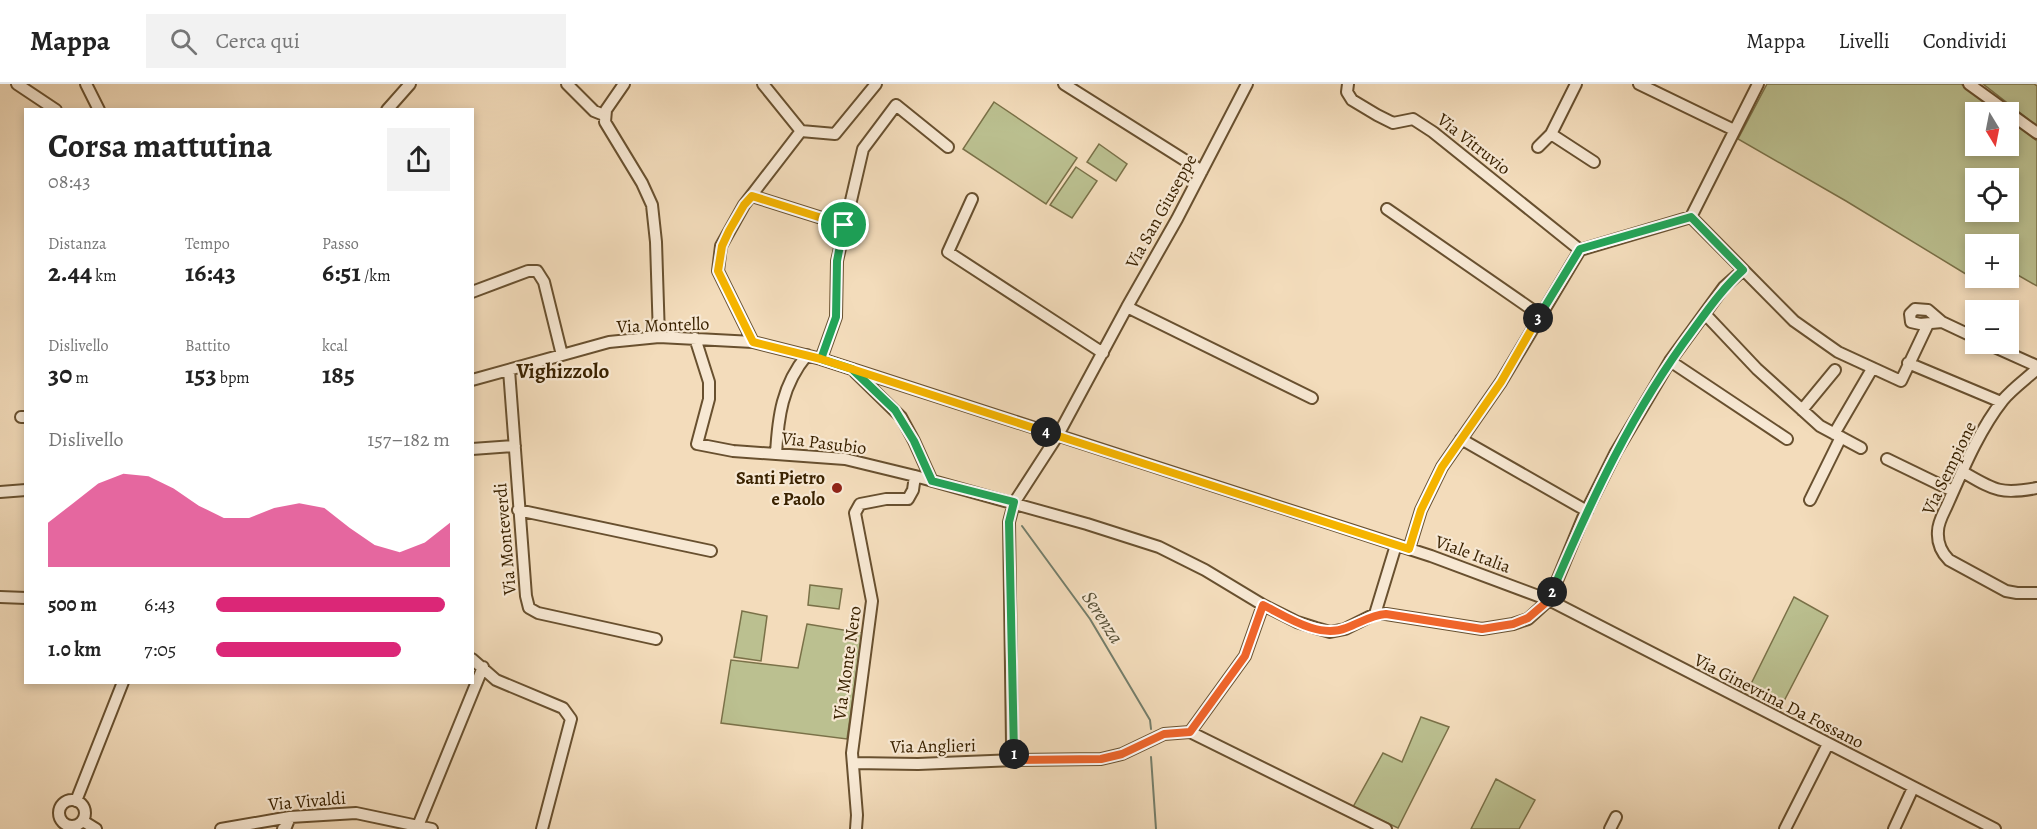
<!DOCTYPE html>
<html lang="it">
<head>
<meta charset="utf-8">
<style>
  :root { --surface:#fff; --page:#f2f2f2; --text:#222; --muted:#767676; --line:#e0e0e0; --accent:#db2777 }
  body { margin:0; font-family:Alegreya,serif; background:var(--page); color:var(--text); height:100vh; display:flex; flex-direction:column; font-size:22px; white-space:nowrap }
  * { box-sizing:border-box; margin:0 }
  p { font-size:20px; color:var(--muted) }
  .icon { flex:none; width:33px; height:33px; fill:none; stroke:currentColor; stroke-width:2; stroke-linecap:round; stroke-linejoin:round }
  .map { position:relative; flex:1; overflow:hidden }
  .drawer { position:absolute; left:24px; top:24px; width:450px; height:576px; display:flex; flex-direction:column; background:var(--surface); border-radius:0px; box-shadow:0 3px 9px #0003 }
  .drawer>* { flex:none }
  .needle { width:39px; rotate:170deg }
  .controls { position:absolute; left:1965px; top:18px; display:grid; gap:12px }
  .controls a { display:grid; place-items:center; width:54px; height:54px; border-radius:0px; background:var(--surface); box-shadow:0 3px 9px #0003; font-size:30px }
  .pin { position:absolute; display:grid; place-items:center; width:51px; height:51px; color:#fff; margin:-26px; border:3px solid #fff; border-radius:50%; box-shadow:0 2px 6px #0007 }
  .km { position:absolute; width:30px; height:30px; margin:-15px; border-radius:50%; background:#222; color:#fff; font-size:16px; line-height:30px; text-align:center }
  .round { display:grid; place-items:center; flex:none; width:63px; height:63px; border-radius:0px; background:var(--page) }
  .summary { display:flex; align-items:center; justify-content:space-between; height:102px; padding:0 24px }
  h1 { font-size:33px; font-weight:700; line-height:45px }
  .stats { display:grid; grid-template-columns:repeat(3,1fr); gap:9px; height:102px; padding:6px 24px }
  .stats div { display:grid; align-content:center }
  .stats b { font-size:26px; font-weight:700 }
  .stats small { font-size:16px; font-weight:400 }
  .stats p { font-size:16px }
  .chart { height:168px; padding:12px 24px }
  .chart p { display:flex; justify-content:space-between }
  .chart svg { width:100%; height:108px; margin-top:6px; fill:var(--accent); opacity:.7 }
  ul { padding:0 24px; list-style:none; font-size:20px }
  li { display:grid; grid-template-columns:96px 72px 1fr; align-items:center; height:45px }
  li i { height:15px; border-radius:8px; background:var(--accent) }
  header { display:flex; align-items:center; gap:36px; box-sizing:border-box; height:84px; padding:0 30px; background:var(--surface); border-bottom:2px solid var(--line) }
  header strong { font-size:28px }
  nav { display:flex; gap:33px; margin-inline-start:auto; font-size:21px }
  .search { width:420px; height:54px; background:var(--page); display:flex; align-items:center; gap:15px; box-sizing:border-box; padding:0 21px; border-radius:0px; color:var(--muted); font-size:22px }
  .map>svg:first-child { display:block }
</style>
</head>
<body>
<header>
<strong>Mappa</strong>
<div class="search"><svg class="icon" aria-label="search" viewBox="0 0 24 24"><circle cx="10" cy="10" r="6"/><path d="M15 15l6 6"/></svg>Cerca qui</div>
<nav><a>Mappa</a><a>Livelli</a><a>Condividi</a></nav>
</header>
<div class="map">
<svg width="2037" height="745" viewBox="0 0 2037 745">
  <rect width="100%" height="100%" fill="#f3dcbb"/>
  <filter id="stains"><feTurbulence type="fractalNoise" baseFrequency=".00333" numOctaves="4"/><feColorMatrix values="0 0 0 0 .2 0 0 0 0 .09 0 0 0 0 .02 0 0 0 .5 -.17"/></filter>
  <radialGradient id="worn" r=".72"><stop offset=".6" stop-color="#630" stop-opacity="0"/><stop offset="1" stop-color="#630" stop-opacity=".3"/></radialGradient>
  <path fill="#bbc090" stroke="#7a7148" stroke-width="1.5" fill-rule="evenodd" d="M1767,0H1961L1999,28H1976V62H2008L2009,35L2037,57V202L2009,186L2008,160H1976L1975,192L1974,195L1846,117L1738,55ZM1976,94H2008V128H1976Z
    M1983,0H2034L2037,2V42Z
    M994,18L1077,74L1046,120L963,65Z
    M1099,60L1127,80L1116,97L1087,78Z
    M1076,83L1097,97L1072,134L1050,121Z
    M810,501L842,505L839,525L808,521Z
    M1794,513L1828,532L1784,617L1751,600Z
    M742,527L767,532L761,577L734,573Z
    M807,540L862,549L847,655L721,639L731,576L798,584Z
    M1421,633L1449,643L1398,744L1353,723L1383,669L1402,678Z
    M1496,695L1535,716L1519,745H1471Z"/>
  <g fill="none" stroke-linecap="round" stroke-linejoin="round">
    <path stroke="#747e6b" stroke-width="2" d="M1022,442L1090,535L1150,636L1151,645
      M1151,673L1156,745"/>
    <defs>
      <path id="minor" d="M17,0L56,26
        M86,0L99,26
        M567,0L594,27L604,31
        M624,0L606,26L605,38L642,99L652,121L656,158L659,253
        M763,0L801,47
        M1064,0L1202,87
        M1348,0L1347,8L1352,16L1377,31L1393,39L1413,35L1433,48L1580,166
        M1576,0L1551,50L1594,78
        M1639,0L1734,46
        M1969,0L2037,49
        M387,26L410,0
        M801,47L835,50L876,0
        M1538,63L1551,50
        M752,112L844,141
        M972,115L948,168L1103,269
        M1387,125L1540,231
        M1691,133L1794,237L1838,268L1901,297L1928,240
        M1691,133L1758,0
        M472,208L528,187H537L544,198L562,271
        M1127,223L1312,314
        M1705,230L1757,285L1820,342L1861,364
        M1942,238L1920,240L1911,238L1910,230L1915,225L1928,226L1942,238L1976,254
        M695,254L709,298V315L697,360L733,367L845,375L915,392L1087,440L1159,463L1205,486L1263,521L1297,538L1316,544L1330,548L1345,545L1375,530H1386L1482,545L1513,540L1528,535L1549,516L1583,434L1616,368L1670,277L1724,203L1743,186
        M753,258L718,187L721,162L744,121L801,47
        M1988,260L2037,282
        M821,275L836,233L837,177L863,65L896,21L948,63
        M1670,277L1787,355
        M1908,279L2001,318
        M2037,285C2026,295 2012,305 2003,316C1980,345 1964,383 1949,417C1945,427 1938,437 1938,447C1937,459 1941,468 1949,476L2006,507L2017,509H2037
        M509,286L526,512L529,524L538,529L656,555
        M855,288L901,333L914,357L932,397
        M472,296L609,258L659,253L753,258L821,275L1431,472L1549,516L1995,745
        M1802,326L1835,286
        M21,333H26
        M1834,350L1872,285
        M1461,355L1587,427
        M472,365L515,362
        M776,370C778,333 782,301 807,271
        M1887,375L1953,407
        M1963,388C1994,406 2000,411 2037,404
        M0,408L26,406
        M1810,416L1841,353
        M518,426L711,467
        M1409,465L1421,426L1442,383L1501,298L1580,166L1691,133
        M0,513L26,514
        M1375,530L1396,461
        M472,575L496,596L563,624L571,635L542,745
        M1190,648L1245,572L1263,521
        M1015,676L1012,660L1009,438L1014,419L1058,351L1127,223L1177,135L1247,0
        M853,679L918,680L1015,676L1101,675L1122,670L1164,650L1190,648L1386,745
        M59 729a13 13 0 1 1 26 0a13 13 0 1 1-26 0Z
        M76,717L123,598
        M83,737L96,745
        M418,742L483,583
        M221,745L290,733L356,729L432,745
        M283,745L286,743L290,733
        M856,745L857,731L852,669L872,517L855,429L860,420L886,415H908L913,406L915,392
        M1610,745L1616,733
        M1785,745L1828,660
        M1894,745L1913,704"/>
    </defs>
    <use href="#minor" stroke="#68502f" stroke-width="14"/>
    <use href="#minor" stroke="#f7e8d3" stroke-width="10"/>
  </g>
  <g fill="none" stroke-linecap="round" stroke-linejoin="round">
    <defs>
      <path id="split-1" d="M844,141L837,177L836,233L821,275L852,285L895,326L914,357L932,397L1014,418L1009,438L1014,670"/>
      <path id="split-2" d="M1014,670V676L1101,675L1122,670L1164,650L1190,648L1245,572L1263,521C1287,533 1319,555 1346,544C1360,539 1371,531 1386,530L1482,545L1513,540L1528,534L1549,516L1552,508"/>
      <path id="split-3" d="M1538,234L1580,165L1691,133L1743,186C1723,204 1709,224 1693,246C1633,326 1591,416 1552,508"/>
      <path id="split-4" d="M1046,348L1409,465L1421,426L1442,383L1501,298L1538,234"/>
      <path id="split-5" d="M844,141L752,112L744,121L729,147L722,162L718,187L753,258L821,275L1046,348"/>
    </defs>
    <use href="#split-1" stroke="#fff" stroke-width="12"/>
    <use href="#split-2" stroke="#fff" stroke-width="12"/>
    <use href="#split-3" stroke="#fff" stroke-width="12"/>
    <use href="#split-4" stroke="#fff" stroke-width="12"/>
    <use href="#split-5" stroke="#fff" stroke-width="12"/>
    <use href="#split-1" stroke="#22a559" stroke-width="8"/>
    <use href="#split-2" stroke="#f0652b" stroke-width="8"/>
    <use href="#split-3" stroke="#22a559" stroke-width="8"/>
    <use href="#split-4" stroke="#f5b400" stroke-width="8"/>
    <use href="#split-5" stroke="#f5b400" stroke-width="8"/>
  </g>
  <circle fill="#8f2418" stroke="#f7e8d3" stroke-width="2" cx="837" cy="404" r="6"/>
  <g text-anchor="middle" stroke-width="4.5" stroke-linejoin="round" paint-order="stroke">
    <g font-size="18" fill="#3a2200" stroke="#f7e8d3">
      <text transform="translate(1474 60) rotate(38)" y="6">Via Vitruvio</text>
      <text transform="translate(1161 127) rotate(-61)" y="6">Via San Giuseppe</text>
      <text transform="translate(663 241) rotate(-2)" y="6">Via Montello</text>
      <text transform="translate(824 359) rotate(7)" y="6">Via Pasubio</text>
      <text transform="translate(1949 384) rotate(-64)" y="6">Via Sempione</text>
      <text transform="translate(505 455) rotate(-95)" y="6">Via Monteverdi</text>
      <text transform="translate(1473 470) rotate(20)" y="6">Viale Italia</text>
      <text transform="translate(847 579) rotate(-82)" y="6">Via Monte Nero</text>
      <text transform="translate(1779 617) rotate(27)" y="6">Via Ginevrina Da Fossano</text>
      <text transform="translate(933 662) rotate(-1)" y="6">Via Anglieri</text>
      <text transform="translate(307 717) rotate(-5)" y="6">Via Vivaldi</text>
    </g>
    <g font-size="18" font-weight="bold" fill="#3a2200" stroke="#f7e8d3" text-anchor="end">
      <text x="825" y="400">Santi Pietro<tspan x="825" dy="21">e Paolo</tspan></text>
    </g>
    <g font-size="20" font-style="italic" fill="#575036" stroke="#f7e8d3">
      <text transform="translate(1103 533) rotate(57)" y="7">Serenza</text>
    </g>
    <g font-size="21" font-weight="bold" fill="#3a2200" stroke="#f7e8d3">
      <text x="563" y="294">Vighizzolo</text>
    </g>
  </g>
  <rect width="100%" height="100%" filter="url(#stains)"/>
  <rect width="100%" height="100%" fill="url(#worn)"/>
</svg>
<div class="controls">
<a><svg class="needle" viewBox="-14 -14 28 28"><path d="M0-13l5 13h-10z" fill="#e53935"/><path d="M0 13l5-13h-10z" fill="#767676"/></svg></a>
<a><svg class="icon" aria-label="locate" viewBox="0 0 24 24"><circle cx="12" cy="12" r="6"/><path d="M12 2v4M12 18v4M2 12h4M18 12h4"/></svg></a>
<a>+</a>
<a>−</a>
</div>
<div class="pin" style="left:844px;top:141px;background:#1e9e55"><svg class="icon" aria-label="arrive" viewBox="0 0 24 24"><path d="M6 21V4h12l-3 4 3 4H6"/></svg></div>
<b class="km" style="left:1014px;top:670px">1</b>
<b class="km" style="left:1552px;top:508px">2</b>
<b class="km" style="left:1538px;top:234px">3</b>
<b class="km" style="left:1046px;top:348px">4</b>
<section class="drawer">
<div class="summary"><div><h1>Corsa mattutina</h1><p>08:43</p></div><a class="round"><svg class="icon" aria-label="share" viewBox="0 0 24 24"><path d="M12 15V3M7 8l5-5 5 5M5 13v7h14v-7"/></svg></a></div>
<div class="stats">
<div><p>Distanza</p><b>2.44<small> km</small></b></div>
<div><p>Tempo</p><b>16:43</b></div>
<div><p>Passo</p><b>6:51<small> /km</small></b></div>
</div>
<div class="stats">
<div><p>Dislivello</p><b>30<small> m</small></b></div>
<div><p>Battito</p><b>153<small> bpm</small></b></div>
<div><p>kcal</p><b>185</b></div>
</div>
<div class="chart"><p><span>Dislivello</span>157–182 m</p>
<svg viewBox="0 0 160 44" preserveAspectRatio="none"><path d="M0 44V26L10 18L20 10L30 6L40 7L50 12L60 19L70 24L80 24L90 20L100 18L110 20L120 28L130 35L140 38L150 34L160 26V44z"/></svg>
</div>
<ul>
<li><b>500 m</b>6:43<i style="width:98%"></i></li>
<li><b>1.0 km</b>7:05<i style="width:79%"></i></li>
</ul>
</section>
</div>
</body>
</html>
